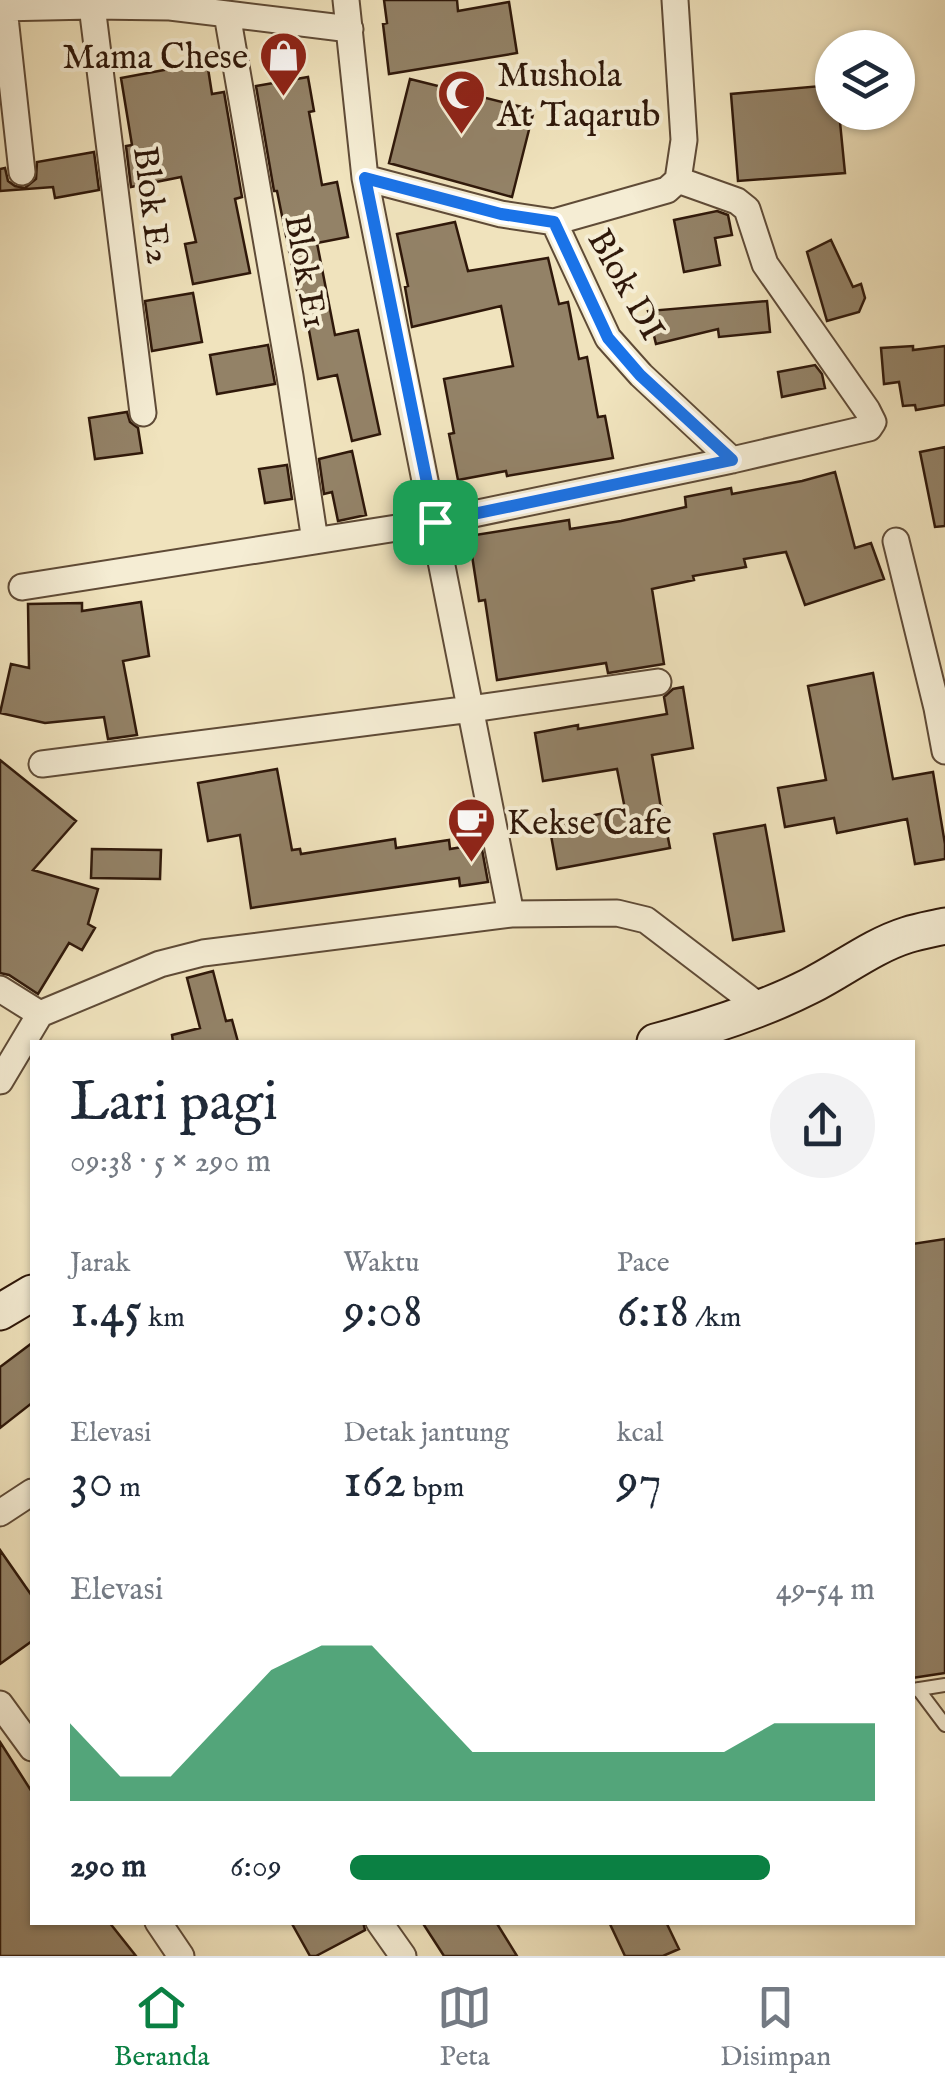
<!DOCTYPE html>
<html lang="id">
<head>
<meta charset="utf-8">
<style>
  :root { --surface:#fff; --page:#f2f2f3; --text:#1f2937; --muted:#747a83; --line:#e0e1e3; --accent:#0b8043 }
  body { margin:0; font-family:"IM FELL English",serif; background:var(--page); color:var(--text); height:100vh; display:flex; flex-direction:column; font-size:38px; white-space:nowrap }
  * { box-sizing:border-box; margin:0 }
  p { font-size:32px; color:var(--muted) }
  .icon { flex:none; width:55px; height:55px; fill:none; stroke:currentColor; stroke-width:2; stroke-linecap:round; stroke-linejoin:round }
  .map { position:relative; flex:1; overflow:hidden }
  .details { position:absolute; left:30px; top:1040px; width:885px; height:885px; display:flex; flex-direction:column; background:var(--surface); border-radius:0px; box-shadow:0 2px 8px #0004 }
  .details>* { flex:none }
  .fabs { position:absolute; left:815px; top:30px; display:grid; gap:20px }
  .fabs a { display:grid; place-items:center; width:100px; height:100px; border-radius:50%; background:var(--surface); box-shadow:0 2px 8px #0004; font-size:50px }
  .pin { position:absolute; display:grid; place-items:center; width:85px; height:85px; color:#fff; margin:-42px; border-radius:20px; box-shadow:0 5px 15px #0006 }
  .round { display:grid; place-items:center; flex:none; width:105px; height:105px; border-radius:52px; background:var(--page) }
  .overview { display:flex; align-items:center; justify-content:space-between; height:170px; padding:0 40px }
  h1 { font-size:55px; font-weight:600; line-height:75px }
  .figures { display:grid; grid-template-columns:repeat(3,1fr); gap:15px; height:170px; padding:10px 40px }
  .figures div { display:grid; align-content:center }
  .figures b { font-size:50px; font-weight:600 }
  .figures small { font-size:28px; font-weight:400 }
  .figures p { font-size:28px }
  .chart { height:280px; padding:20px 40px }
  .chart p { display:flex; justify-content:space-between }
  .chart svg { width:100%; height:180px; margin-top:10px; fill:var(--accent); opacity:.7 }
  ul { padding:0 40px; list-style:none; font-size:32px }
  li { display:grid; grid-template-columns:160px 120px 1fr; align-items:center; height:75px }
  li i { height:25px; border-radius:12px; background:var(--accent) }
  .tab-bar { display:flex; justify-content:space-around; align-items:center; height:140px; border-top:2px solid var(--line); background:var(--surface); font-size:28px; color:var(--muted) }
  .tab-bar a { display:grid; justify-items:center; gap:5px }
  .tab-bar .current { color:var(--accent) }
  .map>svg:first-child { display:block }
</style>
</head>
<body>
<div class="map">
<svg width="945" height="1956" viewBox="0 0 945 1956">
  <rect width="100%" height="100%" fill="#f0e3bd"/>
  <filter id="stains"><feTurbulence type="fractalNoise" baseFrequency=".002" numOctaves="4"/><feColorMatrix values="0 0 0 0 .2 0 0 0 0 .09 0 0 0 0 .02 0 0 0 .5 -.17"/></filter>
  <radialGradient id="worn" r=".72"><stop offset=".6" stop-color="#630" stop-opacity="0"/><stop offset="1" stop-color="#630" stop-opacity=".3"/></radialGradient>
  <path fill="#938267" stroke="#2f180a" stroke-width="2.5" d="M384,0H457L458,11L509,2L517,53L389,74L383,24L387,23Z
    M207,62L212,94L224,92L242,197L235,199L250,273L193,284L185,244L196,242L181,177L131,187L126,146L132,145L121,78Z
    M308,77L314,111L309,112L322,185L337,182L348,237L317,243L335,335L358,330L380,434L352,441L337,375L318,379L308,325H304L277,191H274L256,86Z
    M410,79L534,110L512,197L389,163Z
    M832,85V112H839L845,173L738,181L731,94Z
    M94,152L99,190L55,198L53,187L0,191V169L5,168L8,181L15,186L25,188L36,179L37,162Z
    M717,211L728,215L732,235L715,238L720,265L684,272L674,220Z
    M455,222L468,271L548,258L559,304L568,302L579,359L587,357L598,417L605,416L613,458L507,476L506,471L458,480L449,434L454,433L444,379L513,366L501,306L412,327L405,287L408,286L397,234Z
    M831,240L853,287L861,284L865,298L859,312L827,321L807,252Z
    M193,293L202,342L152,351L145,301Z
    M767,301L770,332L719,337L718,329L656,344L648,311Z
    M268,345L275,384L217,394L210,355Z
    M913,346V350L945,346V405L916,410L915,405L903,406L899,382L884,384L881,348Z
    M815,365L822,374L825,388L782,397L778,372Z
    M127,412L130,422L138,428L142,453L95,459L89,418Z
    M945,447V526L935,527L920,452Z
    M352,451L366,515L338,521L332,492L324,494L319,459Z
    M287,465L292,499L265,503L259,469Z
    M835,472L855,548L871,543L884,579L805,605L786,552L744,559L746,567L693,576L694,580L652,589L664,664L608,673L606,663L497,680L485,600L479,601L469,536L569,520L570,529L621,521L686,507L685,497L731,488L732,494L802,481Z
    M141,602L149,656L123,661L137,735L108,739L104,717L45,723L0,713L11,664L29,668L28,604L82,603V611Z
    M873,673L893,779L933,772L945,844V859L915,864L907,819L837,833L834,818L785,827L778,788L826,780L808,686Z
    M683,687L693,748L652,755L661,808L662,807L670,848L557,869L549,824L625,809L617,769L543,781L535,733L578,725V729L667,714L664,697L673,689Z
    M0,760L76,821L33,870L98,889L88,924L95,928L82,950L69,943L38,994L9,975L0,973Z
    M277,769L292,850L300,849L301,854L395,839L396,848L449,840L450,849L481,844L488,882L460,886L459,878L251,908L240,835L208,841L198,783Z
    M765,825L784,931L733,940L714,834Z
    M92,849L161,850L160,879L91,878Z
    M213,971L226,1021L232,1020L238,1042H173L172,1035L200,1028L187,978Z
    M945,1239V1673L912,1678V1244Z
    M32,1343V1403L0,1428V1367Z
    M0,1550L32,1596V1641L0,1664Z
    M0,1742L32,1792V1922H109L136,1956H0Z
    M291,1922H363L365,1930L316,1956H310Z
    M422,1922H496L517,1956H444Z
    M609,1922H666L679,1949L663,1956H625Z"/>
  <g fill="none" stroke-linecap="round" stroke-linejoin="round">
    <defs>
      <path id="lane" d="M918,1689L945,1725
        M913,1690L945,1685"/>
      <path id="street" d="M346,0L365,178L511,914
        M92,6L143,413
        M0,8L92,6L170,7L350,29
        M4,8L22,172
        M227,14L290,376L315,541
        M365,178L501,214L554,222L667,190L678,180L684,140L675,0
        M554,222L608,338L641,375L732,460
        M896,541L937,708L945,751
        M22,587L435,522L732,460L869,428L873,422L867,410L765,264L747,209L737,201L678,180
        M42,764L471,709L658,682
        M0,989L40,1014L160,964L203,953L511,914L617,913L646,920L760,1007
        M0,1081L40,1014
        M0,1513L32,1492
        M0,1704L32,1748
        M158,1922L181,1956
        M379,1922L403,1956"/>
      <path id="secondary" d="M655,1042C707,1028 761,1011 810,986C842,970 872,946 907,935C919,931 932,929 945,926
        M0,1312L32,1293"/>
    </defs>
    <use href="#lane" stroke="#5f4b37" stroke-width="16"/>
    <use href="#street" stroke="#5f4b37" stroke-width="29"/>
    <use href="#secondary" stroke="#2f180a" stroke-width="39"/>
    <use href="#lane" stroke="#f5edd4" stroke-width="12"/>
    <use href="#street" stroke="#f5edd4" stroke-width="25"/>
    <use href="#secondary" stroke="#f5edd4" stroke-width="35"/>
  </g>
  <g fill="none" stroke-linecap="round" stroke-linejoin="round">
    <defs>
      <path id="route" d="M365,178L501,214L554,222L608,338L640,375L732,460L435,522Z"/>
    </defs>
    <use href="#route" stroke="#fff" stroke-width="20"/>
    <use href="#route" stroke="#1a73e8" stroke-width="12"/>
  </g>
  <defs>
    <symbol id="shop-pin" viewBox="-11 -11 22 30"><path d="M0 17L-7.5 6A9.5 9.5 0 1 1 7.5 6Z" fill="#8f2418" stroke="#f5edd4"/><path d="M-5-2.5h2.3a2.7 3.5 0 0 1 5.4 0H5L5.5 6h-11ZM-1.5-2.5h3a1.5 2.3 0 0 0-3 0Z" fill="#fff"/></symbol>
    <symbol id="mosque-pin" viewBox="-11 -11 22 30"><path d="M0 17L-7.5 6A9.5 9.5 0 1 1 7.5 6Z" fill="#8f2418" stroke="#f5edd4"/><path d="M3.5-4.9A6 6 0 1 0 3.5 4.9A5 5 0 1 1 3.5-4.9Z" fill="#fff"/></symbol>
    <symbol id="cafe-pin" viewBox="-11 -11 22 30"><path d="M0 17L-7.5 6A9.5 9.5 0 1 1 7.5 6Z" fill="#8f2418" stroke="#f5edd4"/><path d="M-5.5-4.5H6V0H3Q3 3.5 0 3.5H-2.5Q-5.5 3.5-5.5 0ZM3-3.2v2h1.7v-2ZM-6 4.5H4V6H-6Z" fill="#fff"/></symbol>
  </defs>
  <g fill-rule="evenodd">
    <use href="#shop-pin" x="256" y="28" width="55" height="75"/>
    <use href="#mosque-pin" x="434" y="66" width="55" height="75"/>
    <use href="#cafe-pin" x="444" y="794" width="55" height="75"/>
  </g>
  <g text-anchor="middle" stroke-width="8" stroke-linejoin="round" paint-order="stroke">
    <g font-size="35" fill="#2f180a" stroke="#f5edd4" text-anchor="start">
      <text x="248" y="68" text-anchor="end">Mama Chese</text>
      <text x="497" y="86">Mushola<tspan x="497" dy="40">At Taqarub</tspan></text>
      <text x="507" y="834">Kekse Cafe</text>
    </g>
    <g font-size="35" fill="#2f180a" stroke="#f5edd4">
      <text transform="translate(153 205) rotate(83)" y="12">Blok E2</text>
      <text transform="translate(307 271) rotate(80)" y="12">Blok E1</text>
      <text transform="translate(627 284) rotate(61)" y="12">Blok DI</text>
    </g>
  </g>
  <rect width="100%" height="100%" filter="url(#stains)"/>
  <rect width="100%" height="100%" fill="url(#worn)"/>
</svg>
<div class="fabs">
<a><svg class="icon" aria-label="layers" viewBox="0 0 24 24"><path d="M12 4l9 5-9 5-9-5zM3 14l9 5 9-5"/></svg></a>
</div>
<div class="pin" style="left:435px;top:522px;background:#1e9e55"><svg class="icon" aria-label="arrive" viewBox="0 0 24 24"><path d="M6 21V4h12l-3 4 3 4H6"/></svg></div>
<section class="details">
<div class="overview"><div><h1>Lari pagi</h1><p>09:38 · 5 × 290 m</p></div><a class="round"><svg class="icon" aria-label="share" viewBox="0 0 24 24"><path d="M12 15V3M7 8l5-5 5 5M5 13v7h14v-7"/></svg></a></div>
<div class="figures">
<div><p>Jarak</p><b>1.45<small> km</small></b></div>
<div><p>Waktu</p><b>9:08</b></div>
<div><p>Pace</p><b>6:18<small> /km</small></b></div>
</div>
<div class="figures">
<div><p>Elevasi</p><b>30<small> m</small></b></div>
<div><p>Detak jantung</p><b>162<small> bpm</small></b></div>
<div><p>kcal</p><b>97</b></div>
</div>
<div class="chart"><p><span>Elevasi</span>49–54 m</p>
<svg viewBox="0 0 160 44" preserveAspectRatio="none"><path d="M0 44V25L10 38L20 38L30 25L40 12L50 6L60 6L70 19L80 32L90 32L100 32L110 32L120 32L130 32L140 25L150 25L160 25V44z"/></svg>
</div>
<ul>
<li><b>290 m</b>6:09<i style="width:80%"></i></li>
</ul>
</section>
</div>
<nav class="tab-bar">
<a class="current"><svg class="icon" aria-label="home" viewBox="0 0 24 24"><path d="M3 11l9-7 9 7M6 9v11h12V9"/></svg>Beranda</a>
<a><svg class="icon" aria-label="map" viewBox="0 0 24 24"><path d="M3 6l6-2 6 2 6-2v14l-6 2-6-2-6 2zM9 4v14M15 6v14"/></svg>Peta</a>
<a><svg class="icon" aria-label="saved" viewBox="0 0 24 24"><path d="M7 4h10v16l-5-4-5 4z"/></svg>Disimpan</a>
</nav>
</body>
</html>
